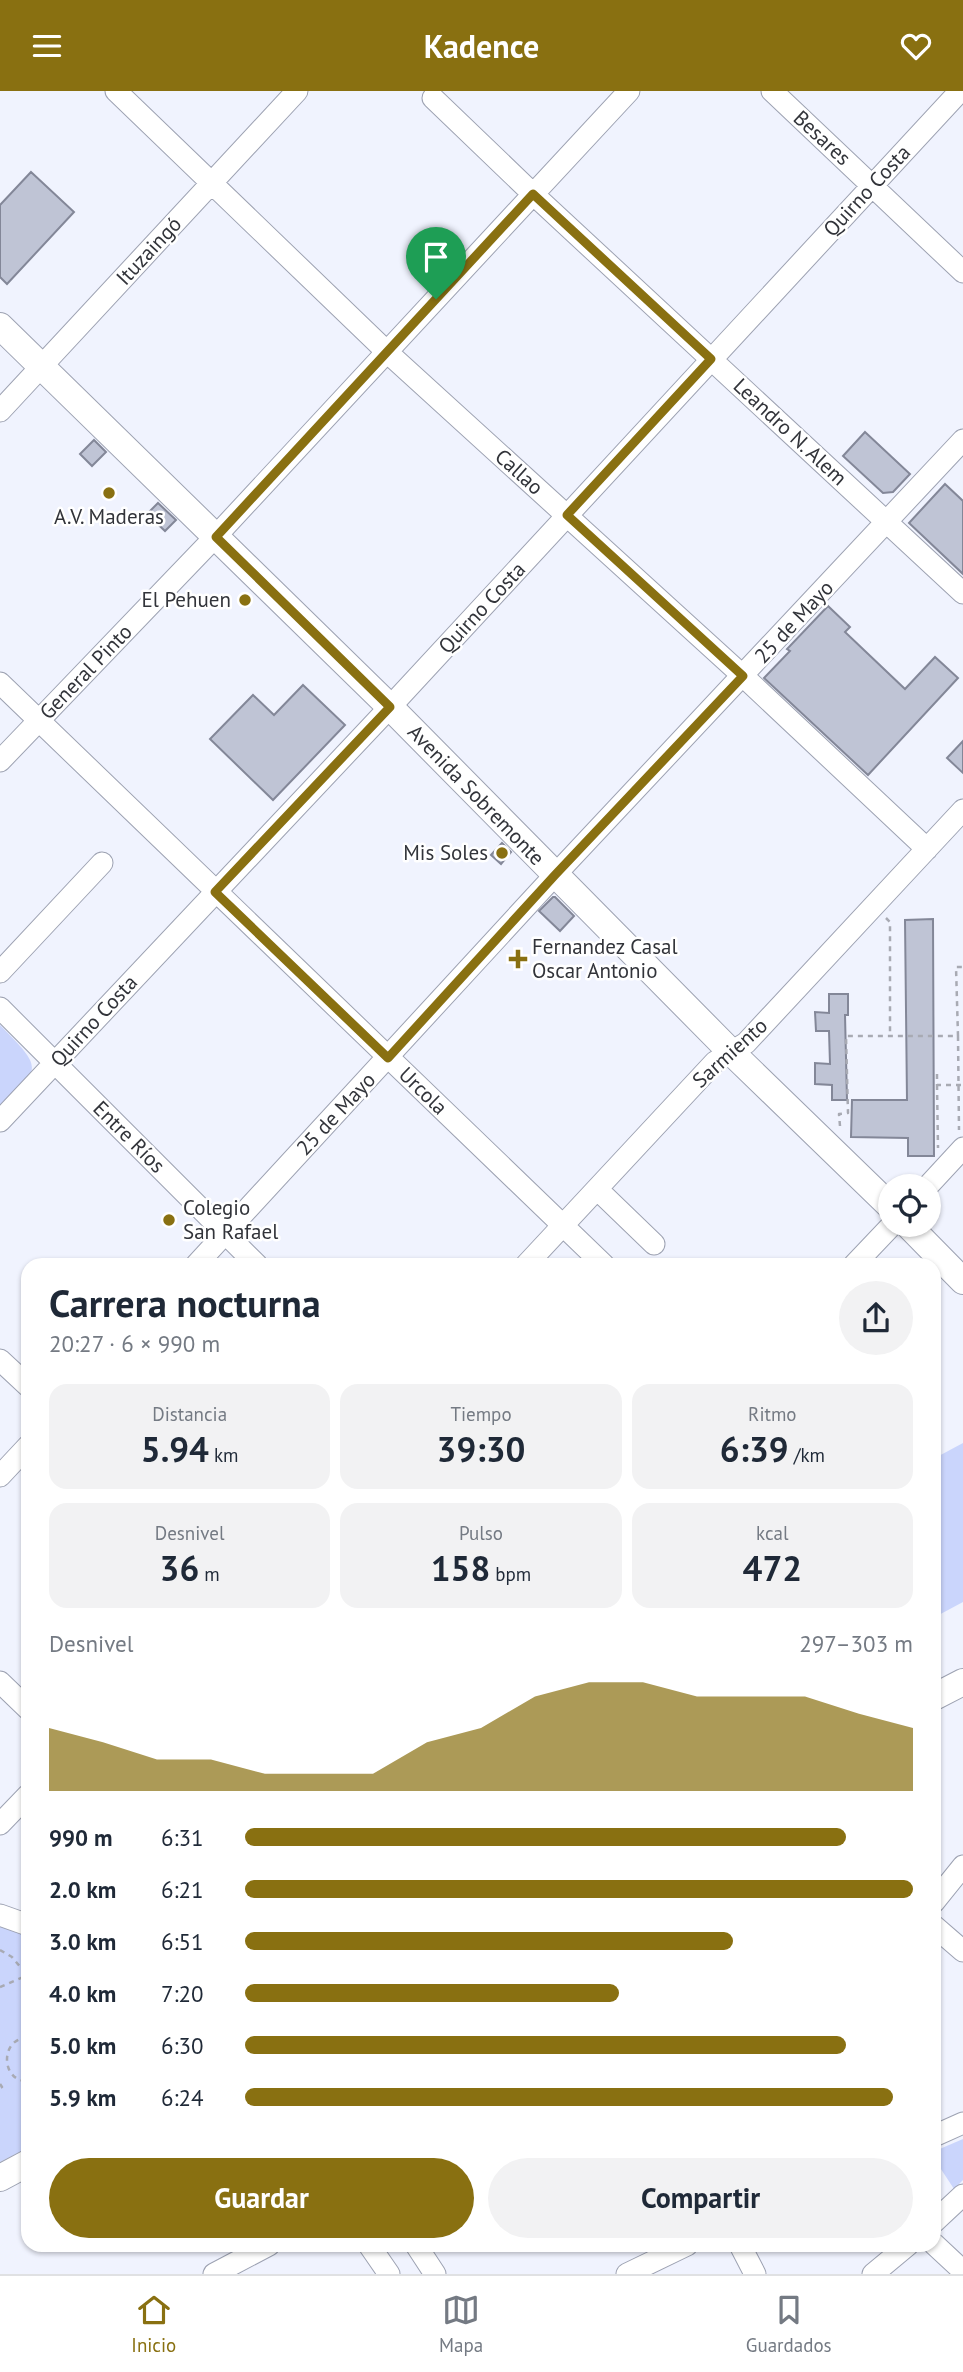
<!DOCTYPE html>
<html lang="es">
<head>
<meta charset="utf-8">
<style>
  :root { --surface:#fff; --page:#f2f2f3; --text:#1f2937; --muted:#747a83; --line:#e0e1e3; --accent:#897011 }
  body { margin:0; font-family:"PT Sans",sans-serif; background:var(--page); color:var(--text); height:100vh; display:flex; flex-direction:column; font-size:26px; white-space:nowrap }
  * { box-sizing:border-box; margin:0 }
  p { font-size:23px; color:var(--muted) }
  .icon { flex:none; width:38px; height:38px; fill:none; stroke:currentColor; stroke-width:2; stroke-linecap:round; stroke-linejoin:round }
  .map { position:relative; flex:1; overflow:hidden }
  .panel { position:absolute; left:21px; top:1167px; width:920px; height:994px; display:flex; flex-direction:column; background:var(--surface); border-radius:21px; box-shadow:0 2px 5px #0004 }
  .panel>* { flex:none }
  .fabs { position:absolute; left:878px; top:1083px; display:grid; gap:14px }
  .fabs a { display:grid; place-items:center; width:63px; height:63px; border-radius:50%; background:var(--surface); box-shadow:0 2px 5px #0004; font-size:35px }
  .pin { position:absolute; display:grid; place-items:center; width:60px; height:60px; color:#fff; margin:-72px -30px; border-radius:50% 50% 50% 0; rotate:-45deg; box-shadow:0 0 7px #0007 }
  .pin .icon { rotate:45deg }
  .round { display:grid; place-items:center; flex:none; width:74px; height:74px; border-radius:37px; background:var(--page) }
  .overview { display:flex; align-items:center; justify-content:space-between; height:119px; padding:0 28px }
  h1 { font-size:38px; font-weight:700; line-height:52px }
  .figures { display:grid; grid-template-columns:repeat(3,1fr); gap:10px; height:119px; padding:7px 28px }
  .figures div { display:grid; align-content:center; border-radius:18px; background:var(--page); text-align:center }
  .figures b { font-size:35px; font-weight:700 }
  .figures small { font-size:19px; font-weight:400 }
  .figures p { font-size:19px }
  .chart { height:196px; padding:14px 28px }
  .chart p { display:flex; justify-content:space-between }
  .chart svg { width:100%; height:126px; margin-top:7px; fill:var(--accent); opacity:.7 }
  .primary-button { display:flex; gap:14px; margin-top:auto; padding:14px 28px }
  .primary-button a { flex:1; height:80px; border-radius:42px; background:var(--accent); color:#fff; font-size:28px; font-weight:700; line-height:80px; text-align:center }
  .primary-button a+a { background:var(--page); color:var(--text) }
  ul { padding:0 28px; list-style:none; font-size:23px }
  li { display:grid; grid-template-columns:112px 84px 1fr; align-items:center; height:52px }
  li i { height:18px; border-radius:9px; background:var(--accent) }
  header { display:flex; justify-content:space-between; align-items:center; height:91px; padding:0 28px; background:var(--accent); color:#fff; font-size:32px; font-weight:700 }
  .tab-bar { display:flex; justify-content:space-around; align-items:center; height:98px; border-top:2px solid var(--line); background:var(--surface); font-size:19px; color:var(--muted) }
  .tab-bar a { display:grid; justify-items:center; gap:4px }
  .tab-bar .active { color:var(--accent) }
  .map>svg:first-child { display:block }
</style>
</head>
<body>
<header><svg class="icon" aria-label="menu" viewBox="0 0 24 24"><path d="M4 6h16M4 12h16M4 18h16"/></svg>Kadence<svg class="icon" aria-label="heart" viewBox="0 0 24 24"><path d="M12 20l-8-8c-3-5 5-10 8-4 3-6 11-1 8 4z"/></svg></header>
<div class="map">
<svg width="963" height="2183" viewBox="0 0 963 2183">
  <rect width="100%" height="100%" fill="#f0f3fe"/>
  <path fill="#cad5fc" d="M0,934C43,978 42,976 0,1020Z
    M963,1352V1511L935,1526V1367Z
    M0,1833L28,1843V2057L0,2071Z
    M963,2048V2089L954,2098L935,2069V2060Z"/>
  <path fill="#bfc4d5" stroke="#838798" stroke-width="2" d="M31,81L74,121L7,193L0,186V114Z
    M865,341L910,383L893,401L883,402L843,365Z
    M94,349L106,361L92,375L80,363Z
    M945,393L963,410V483L909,432Z
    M158,412L176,429L165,440L147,423Z
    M828,515L850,536L845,541L905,598L935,566L958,587L868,684L764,587L790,560L787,558Z
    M303,594L345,634L273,709L210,648L253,604L274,624Z
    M963,650V682L947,667Z
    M502,752L511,761L501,773L491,764Z
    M553,806H555L574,825L560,840L539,820Z
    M933,828L934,1065H908V1047L851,1046L852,1009H907L905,829Z
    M829,903H848V924H845L847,1009H832V994L815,993V972L830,973L829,940H816L815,921L829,922Z"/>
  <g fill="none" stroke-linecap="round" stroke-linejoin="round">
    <defs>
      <path id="minor" d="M116,0L387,261L743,585L927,758
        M772,0L963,181
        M433,7L533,103L963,502
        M0,320L297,0
        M0,592L604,1174
        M0,670L216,445L629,0
        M0,881L102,772
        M0,917L257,1174
        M0,1030L390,616L960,0
        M927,1096L963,1057
        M597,1098L654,1153
        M196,1174L555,784L963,349
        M526,1174L715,971L746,952L963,719
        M854,1174L892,1134
        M0,1269L28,1295
        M0,1385L28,1355
        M0,1591L28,1618
        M0,1733L28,1704
        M934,1811L963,1775
        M0,1824L28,1834
        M934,1835L963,1860
        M934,2045L963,2032
        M934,2131L963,2104
        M934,2153L963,2180
        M369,2154L389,2183
        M416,2154L435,2183
        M740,2154L755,2183
        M214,2183L269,2154
        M627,2183L687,2154
        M873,2183L908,2154"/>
      <path id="major" d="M0,235L390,616L730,960L891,1116
        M908,1134L963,1190
        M934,1606L963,1591
        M0,2087L28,2072"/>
    </defs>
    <use href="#minor" stroke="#9da2b2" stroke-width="23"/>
    <use href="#major" stroke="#9da2b2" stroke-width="28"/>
    <path stroke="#a8aab3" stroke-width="2.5" stroke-dasharray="5 5" stroke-linecap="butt" d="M886,827L890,831V945
      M958,945L959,1039
      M937,983V994H963
      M937,994L938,1057
      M840,1035L839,1023L848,1022L846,945H958L956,876H963
      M0,1859L12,1866L26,1883
      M0,1896L28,1884
      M28,1947C0,1946 0,1991 28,1990
      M0,1993L2,1996L0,1997"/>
    <use href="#minor" stroke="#fff" stroke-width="21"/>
    <use href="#major" stroke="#fff" stroke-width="26"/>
  </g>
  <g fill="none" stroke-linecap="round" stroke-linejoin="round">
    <defs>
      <path id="route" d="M533,103L711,268L567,424L743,585L555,784L388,967L215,801L390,616L216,446Z"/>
    </defs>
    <use href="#route" stroke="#fff" stroke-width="14"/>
    <use href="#route" stroke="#897011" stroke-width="9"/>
  </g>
  <g fill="#897011" stroke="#fff" stroke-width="2.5">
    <circle cx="109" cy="402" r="7"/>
    <circle cx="245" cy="509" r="7"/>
    <circle cx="502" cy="762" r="7"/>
    <path d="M514.5 857.5h7v7h7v7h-7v7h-7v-7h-7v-7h7z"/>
    <circle cx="169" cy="1129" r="7"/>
  </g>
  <g text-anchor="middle" stroke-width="5" stroke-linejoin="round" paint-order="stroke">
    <g font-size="21" fill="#32343a" stroke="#fff">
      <text transform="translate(822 47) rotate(43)" y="7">Besares</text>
      <text transform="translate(867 100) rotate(-47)" y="7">Quirno Costa</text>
      <text transform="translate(149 160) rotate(-47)" y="7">Ituzaingó</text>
      <text transform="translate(790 341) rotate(43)" y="7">Leandro N. Alem</text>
      <text transform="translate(519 381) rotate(42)" y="7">Callao</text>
      <text transform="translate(482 517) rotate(-47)" y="7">Quirno Costa</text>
      <text transform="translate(794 531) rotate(-47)" y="7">25 de Mayo</text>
      <text transform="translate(86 581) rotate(-46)" y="7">General Pinto</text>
      <text transform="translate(476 704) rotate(46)" y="7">Avenida Sobremonte</text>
      <text transform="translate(94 930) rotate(-47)" y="7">Quirno Costa</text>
      <text transform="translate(730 962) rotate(-42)" y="7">Sarmiento</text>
      <text transform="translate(423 1000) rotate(44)" y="7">Urcola</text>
      <text transform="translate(336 1023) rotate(-47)" y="7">25 de Mayo</text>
      <text transform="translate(129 1046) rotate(45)" y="7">Entre Ríos</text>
    </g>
    <g font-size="21" fill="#32343a" stroke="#fff" text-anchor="end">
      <text x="109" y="433" text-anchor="middle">A.V. Maderas</text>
      <text x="231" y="516">El Pehuen</text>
      <text x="488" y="769">Mis Soles</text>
      <text x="532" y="863" text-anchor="start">Fernandez Casal<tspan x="532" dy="24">Oscar Antonio</tspan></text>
      <text x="183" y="1124" text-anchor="start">Colegio<tspan x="183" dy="24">San Rafael</tspan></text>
    </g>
  </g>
</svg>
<div class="fabs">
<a><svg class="icon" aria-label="locate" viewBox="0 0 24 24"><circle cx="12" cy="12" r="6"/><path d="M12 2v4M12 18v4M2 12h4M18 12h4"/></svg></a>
</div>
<div class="pin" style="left:436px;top:208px;background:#1e9e55"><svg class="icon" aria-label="arrive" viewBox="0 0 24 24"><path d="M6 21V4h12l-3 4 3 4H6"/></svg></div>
<section class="panel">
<div class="overview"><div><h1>Carrera nocturna</h1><p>20:27 · 6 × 990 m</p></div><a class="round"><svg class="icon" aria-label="share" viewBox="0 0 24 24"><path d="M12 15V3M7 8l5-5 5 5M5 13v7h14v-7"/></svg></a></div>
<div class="figures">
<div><p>Distancia</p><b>5.94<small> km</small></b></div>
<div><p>Tiempo</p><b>39:30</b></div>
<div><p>Ritmo</p><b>6:39<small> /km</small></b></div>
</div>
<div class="figures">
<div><p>Desnivel</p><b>36<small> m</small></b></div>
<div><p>Pulso</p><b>158<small> bpm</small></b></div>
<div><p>kcal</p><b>472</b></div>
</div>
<div class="chart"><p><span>Desnivel</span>297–303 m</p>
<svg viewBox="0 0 160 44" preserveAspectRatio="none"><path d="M0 44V22L10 27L20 33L30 33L40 38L50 38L60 38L70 27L80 22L90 11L100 6L110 6L120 11L130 11L140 11L150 17L160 22V44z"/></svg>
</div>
<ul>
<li><b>990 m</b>6:31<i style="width:90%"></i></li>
<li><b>2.0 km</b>6:21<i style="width:100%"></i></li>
<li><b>3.0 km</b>6:51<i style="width:73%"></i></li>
<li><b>4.0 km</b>7:20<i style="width:56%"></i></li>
<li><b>5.0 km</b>6:30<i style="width:90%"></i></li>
<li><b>5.9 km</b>6:24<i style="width:97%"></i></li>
</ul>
<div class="primary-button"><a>Guardar</a><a>Compartir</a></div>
</section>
</div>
<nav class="tab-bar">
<a class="active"><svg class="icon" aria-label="home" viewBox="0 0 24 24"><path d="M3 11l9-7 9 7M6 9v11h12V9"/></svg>Inicio</a>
<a><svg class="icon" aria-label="map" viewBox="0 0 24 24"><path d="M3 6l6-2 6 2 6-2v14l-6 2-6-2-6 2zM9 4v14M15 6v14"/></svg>Mapa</a>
<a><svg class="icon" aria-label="saved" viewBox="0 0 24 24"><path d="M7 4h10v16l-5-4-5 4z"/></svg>Guardados</a>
</nav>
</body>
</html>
